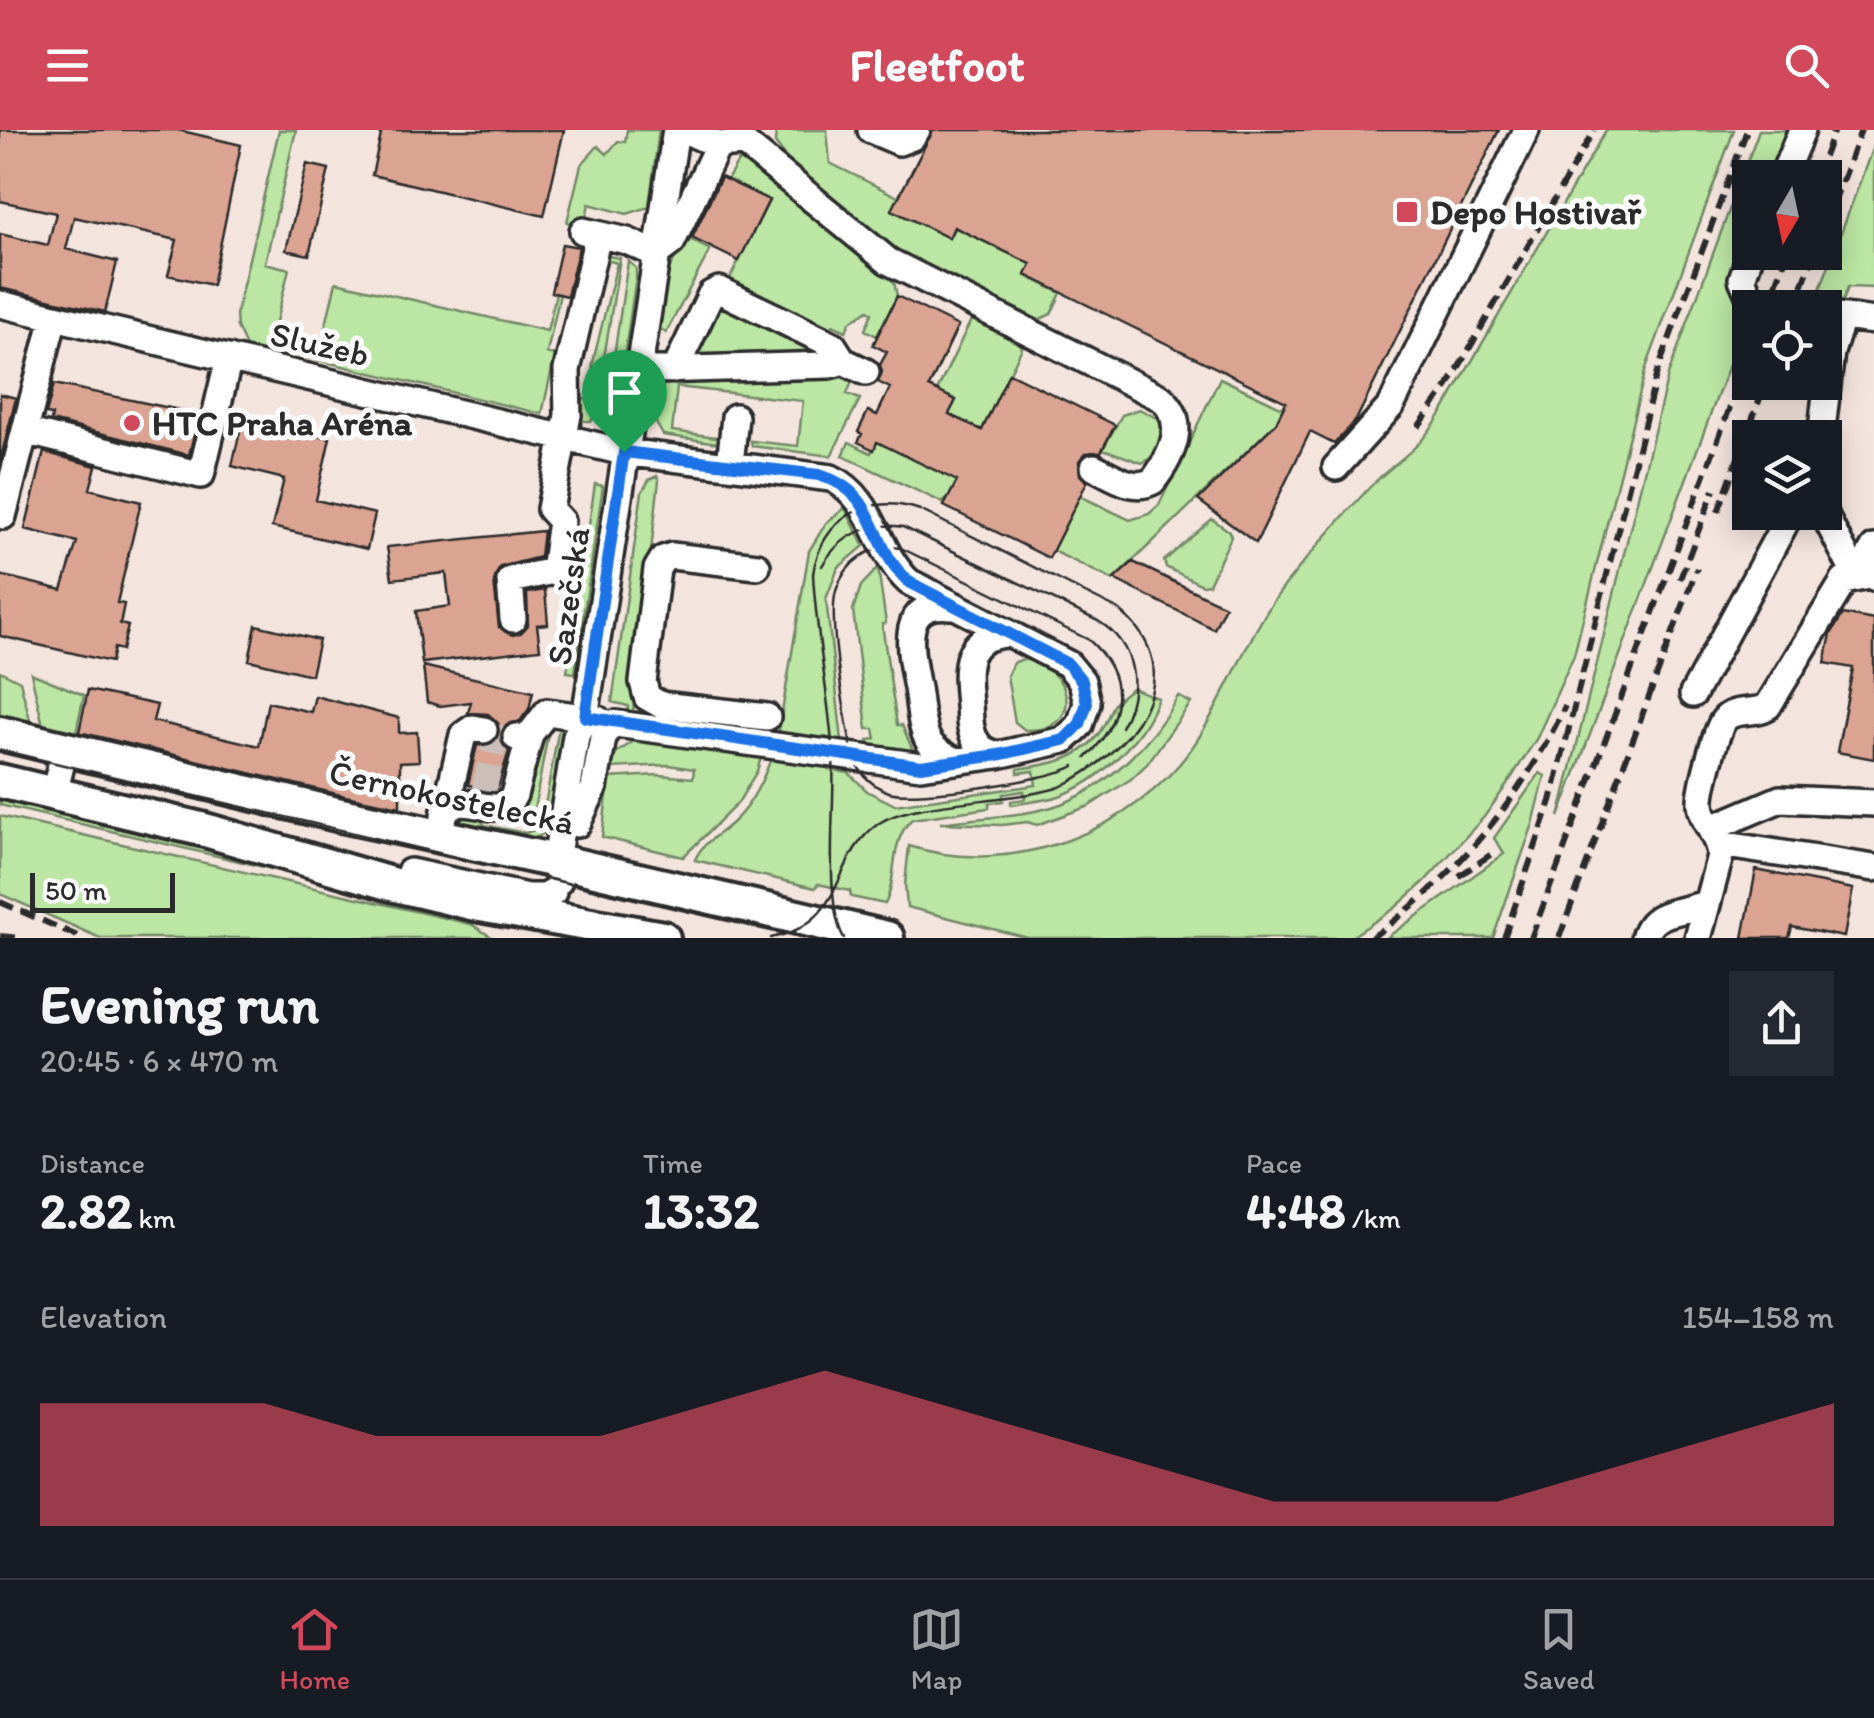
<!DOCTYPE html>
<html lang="en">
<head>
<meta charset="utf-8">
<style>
  :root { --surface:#171b24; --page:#242831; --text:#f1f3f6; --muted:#9ea1a6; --line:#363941; --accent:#d1495b }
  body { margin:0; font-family:Itim,sans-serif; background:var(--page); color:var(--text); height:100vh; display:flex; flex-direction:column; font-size:38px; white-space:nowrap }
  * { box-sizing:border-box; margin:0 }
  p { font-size:32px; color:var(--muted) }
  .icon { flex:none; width:55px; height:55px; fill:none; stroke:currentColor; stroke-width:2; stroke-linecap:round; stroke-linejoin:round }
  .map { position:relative; height:808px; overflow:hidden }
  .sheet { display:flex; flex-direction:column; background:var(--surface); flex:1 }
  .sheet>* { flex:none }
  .needle { width:65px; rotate:189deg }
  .fabs { position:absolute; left:1732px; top:30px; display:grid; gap:20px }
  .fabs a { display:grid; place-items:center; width:110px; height:110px; border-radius:0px; background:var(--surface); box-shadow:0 5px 25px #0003; font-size:50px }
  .scale { position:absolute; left:30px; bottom:25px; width:145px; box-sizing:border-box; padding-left:10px; border:5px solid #2b2b2b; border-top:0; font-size:28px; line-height:35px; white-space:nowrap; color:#2b2b2b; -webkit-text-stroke:8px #fff; paint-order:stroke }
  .pin { position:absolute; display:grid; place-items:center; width:85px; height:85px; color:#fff; margin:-102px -42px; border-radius:50% 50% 50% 0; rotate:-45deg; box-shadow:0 0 10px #0007 }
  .pin .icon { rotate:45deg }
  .round { display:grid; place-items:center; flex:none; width:105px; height:105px; border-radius:0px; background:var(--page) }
  .overview { display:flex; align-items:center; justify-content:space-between; height:170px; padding:0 40px }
  h1 { font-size:55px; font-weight:700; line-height:75px }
  .stats { display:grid; grid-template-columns:repeat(3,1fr); gap:15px; height:170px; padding:10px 40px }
  .stats div { display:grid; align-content:center }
  .stats b { font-size:50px; font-weight:700 }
  .stats small { font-size:28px; font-weight:400 }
  .stats p { font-size:28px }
  .chart { height:280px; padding:20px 40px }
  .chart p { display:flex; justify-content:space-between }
  .chart svg { width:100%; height:180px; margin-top:10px; fill:var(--accent); opacity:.7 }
  header { display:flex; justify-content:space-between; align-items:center; height:130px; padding:0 40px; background:var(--accent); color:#fff; font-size:45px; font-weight:700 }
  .menu { display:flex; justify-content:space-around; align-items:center; height:140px; border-top:2px solid var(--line); background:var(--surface); font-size:28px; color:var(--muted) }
  .menu a { display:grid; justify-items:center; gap:5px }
  .menu .current { color:var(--accent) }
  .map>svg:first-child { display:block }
</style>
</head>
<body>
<header><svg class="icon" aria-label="menu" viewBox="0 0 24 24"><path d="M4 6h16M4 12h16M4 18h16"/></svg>Fleetfoot<svg class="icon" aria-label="search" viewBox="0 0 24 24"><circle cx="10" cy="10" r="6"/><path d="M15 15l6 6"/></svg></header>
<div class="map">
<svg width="1874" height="808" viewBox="0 0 1874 808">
  <rect width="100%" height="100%" fill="#f4e4de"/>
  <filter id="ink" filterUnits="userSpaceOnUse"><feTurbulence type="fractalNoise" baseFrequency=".01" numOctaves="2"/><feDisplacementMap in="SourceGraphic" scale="20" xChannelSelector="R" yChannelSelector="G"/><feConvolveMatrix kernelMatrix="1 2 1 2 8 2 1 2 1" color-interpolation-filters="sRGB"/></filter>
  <g filter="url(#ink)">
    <path fill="#bbe6a3" stroke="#738867" stroke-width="2.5" d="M279,0H296L265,133L289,139L272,208L276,209C273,226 263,225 248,221L237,197L236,185Z
      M627,0H659L649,77L627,84L589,74L584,96L567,92L581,35L598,16L607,24L618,11L625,12Z
      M776,0H827L830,33L898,67L893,81L949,108L955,97L1031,134L1026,146L1061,163L1051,184L1032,193L890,118L787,29L775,13Z
      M1606,0H1734L1646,238L1574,525L1537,608L1506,656L1484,687L1424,752L1395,778L1350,808H1028L907,777L905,754L909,716C1012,749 1137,701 1196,612C1229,561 1248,503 1286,454C1312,421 1341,388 1370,357C1386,340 1405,328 1421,311C1429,302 1436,291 1443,281Z
      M1759,0H1788L1769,47L1750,48V97L1731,145L1743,198L1559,687L1668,245Z
      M1874,14V158L1848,157L1843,171L1816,170Z
      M739,30L772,49L894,152L897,166L877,206L865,200L872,183L868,180L850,192L846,201L833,195L827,206L727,154L769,71L727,50Z
      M685,107L710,120L666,203L659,198L667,144Z
      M608,126L620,128L595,285L591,291H572L578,268L590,270L593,232L617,133L605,130Z
      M628,131L636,138V147L619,262L609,260Z
      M336,152L547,201L556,163L560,164L547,223L555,225L542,284L301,226L304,209L322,212Z
      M716,171L822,219L816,230L697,233L692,219Z
      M973,186L1019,210L1022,218L982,300L949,284L956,270L937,261Z
      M837,242L853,249L847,264L860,269L831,326L752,316L751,311L798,316L803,271L677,257L672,301L723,308L718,313L663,305L655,291L660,246Z
      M1220,248L1283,278L1276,293L1113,450L946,369L943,373L843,326L849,312L871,323L877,312L941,343L1080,366L1130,390L1149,384L1159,375Z
      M1139,279L1161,290L1165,305L1154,326L1142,333L1103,319L1122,285Z
      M657,346L659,350L633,581L771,598L769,605L627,585L628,576L612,572L642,362L649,350Z
      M595,354L603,356L575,543L567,542Z
      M845,378L864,416L838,438L826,469L842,611L824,607V613L778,606L809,421L826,393Z
      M1212,389L1229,401L1231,407L1209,454L1202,455L1166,437L1164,431Z
      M878,438L886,493L882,494L897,595H902L915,625L871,622L868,610L876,609L874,599H867L853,480L861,456Z
      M1023,529C1076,538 1085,603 1025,600L1015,592L1007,546L1013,533Z
      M0,541L20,551L33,601L11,596L0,584Z
      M31,543L84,565L74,612L44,600Z
      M1132,558L1158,568C1144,608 1100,652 1059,666C1044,671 1027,672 1011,675V671L1025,669L1024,661L1003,664V671L989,673V678L912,689C889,710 898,749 885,774L851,767L850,761L818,754L815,758L695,730C702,712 720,705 734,691C753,673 764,648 773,623L827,633L828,639L849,643L867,661L895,675L1036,655L1034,641L1018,643V639C1050,634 1082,631 1101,600C1116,575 1105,578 1132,558Z
      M1178,566L1191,573L1147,634L1131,649L1089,676L1037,695L1027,692L1002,695L940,693C974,688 1030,686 1061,674C1109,656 1154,610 1178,566Z
      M559,597L565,603L549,699L530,713L459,695L465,684L479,685L484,695L525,703L541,698Z
      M549,598L532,691L525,694L486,687L531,630Z
      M629,605L763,621L757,641L738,673L683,727L602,707L609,648L659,645L693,648L694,639L669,635L611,638L616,623L631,613Z
      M1540,643L1545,646L1533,694L1493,808H1386L1504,724L1494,708Z
      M0,664L215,714L472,786L0,675Z
      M0,686L471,794L493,808H100L0,764Z"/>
    <path fill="#dba492" stroke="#2b2b2b" stroke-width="2.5" d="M0,0H178L241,15L212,155L168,145L177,110L74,87L66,119L117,132L105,182L0,158V104L48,115L56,83L0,71Z
      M382,0H564L544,86L372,45Z
      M933,0H1499L1356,290L1334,314L1310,302L1256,413L1198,370L1276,293L1286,272L1026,145L1031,134L954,97L949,108L892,80Z
      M307,34L329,39L309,125L286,120Z
      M721,47L769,70L739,131L692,108Z
      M562,114L579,117L567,166L551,162Z
      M897,166L958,196L929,257L956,270L949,284L982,300L1009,243L1115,295L1101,322L1086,323L1079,331L1080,345L1087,352L1049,428L944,376L957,351L877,312L874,320L858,312L862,304L858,302L868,281L877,285L890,258L878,252L882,242L880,235L887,222L873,215Z
      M54,254L199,284L189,325L51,291L52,285L46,284Z
      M0,264L16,268L0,332Z
      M242,292L277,300L279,296L330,308L316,370L375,384L367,419L272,397L284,349L232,336Z
      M44,322L96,336L90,359L141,372L117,473L124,474L120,494L128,496L122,520L114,518L111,532L0,506V445L62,460L77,412L25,399Z
      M543,401L540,427L500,437L494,451L499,497L513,505L521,503L528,495L527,463L545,460L548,494L537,495L540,519L422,533L416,481L450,476L446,443L392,449L387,417Z
      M1133,432L1225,476L1214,499L1114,449Z
      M1843,484L1874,490V629L1837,622L1853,538L1825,533L1831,504Z
      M256,495L319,510L311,545L249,530Z
      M423,536L533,562L529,579L520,591L503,597L500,605L502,615L509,621L497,660L468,655L477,615L489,616L496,611L500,604L499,594L488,584L468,583L471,572L440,576L427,572Z
      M88,560L157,575L153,591L259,616L268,572L311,582L315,566L399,588V603L417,602L419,631L400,632V677L345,666L79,602Z
      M1756,740L1853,759L1844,807L1792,797L1789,808H1743Z"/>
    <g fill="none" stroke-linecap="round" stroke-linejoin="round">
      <path stroke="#ccbfba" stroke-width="25" stroke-dasharray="25 12" stroke-linecap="butt" d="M1761,173L1795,178
        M484,660L495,613L499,607L509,605"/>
      <defs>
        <path id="minor" d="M676,0L691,3L718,15L744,13L888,131L1161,268C1189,292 1172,326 1153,351C1133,362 1113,346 1094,337
          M871,0L899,12L912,7L917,0
          M1782,48L1802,0
          M583,101L627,111L656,124L672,112L718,15
          M1751,122L1742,149L1749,165L1761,173
          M0,174L624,322L831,348C875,368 875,421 909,452L1068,534L1082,551L1087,573L1080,595L1064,610L998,625L921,636L616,594L604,602L594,658L577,694
          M1830,185L1874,191
          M839,229L866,242
          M636,241L656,240L829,235L837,233L840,226L833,215L719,160L711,164L675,240
          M25,301L201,345L229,228
          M1821,308L1831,222L1842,188
          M730,334L735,287
          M1336,337L1391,276L1526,0
          M1823,382L1857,448
          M3,386L54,187
          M757,436L672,426L663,429L657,439L643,552L647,567L661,575L767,587
          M1857,448L1874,418
          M951,476C896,470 911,525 917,558C920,575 920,597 929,612C935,621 944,626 954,630
          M513,489L510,450L554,441L561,391L550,379L568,285L567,240L598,105
          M1693,564L1791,382
          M516,607L527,608L547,582L597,589
          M998,625C990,623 983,621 978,614C969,603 970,588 969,575C966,540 961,507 1007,504
          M54,664L65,619
          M444,684C464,656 496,695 514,665L530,605
          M444,686L463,605L473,598L484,600
          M1712,698L1780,669L1874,673
          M1720,714L1874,738
          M410,742L527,767H544L553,762
          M559,751L556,731L576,606L585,587L676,0
          M1644,808C1652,778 1682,784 1707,773
          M1698,808L1720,726C1720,707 1702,693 1701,674C1700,661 1716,599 1724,590C1734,577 1755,585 1768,576L1844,451L1868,446L1874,448"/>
        <path id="major" d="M0,603L341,685L570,734L887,808
          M0,651L205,700L391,754L475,774L663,808"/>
      </defs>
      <use href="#minor" stroke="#2b2b2b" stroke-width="32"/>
      <use href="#major" stroke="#2b2b2b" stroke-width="40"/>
      <use href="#minor" stroke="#fff" stroke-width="25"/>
      <use href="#major" stroke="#fff" stroke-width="32"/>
      <path stroke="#2b2b2b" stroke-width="2.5" d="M822,436C839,406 869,391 903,397L1098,491C1136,514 1143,560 1121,597
        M0,620L784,804
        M1074,636C1052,650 914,670 889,662C868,655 855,638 851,616C845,584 828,489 836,461C845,432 871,413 901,418L1089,510C1130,548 1124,591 1086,628
        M771,808C848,793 830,728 878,694C913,669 1013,673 1060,657C1127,624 1198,546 1119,480L920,380C868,362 821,388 813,444C816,505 829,565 833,626C836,673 823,772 844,808"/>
      <path stroke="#2b2b2b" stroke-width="6" stroke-dasharray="15 8" stroke-linecap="butt" d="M1816,48L1834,0
        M1825,96L1861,0
        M1767,178L1788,122
        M1794,178L1815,122
        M1418,297L1448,256L1594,0
        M1718,382L1766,252
        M1680,449L1714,360
        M1459,746L1496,721
        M0,772L82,808
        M0,806L19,808
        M1371,808C1455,748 1521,670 1565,576
        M1504,808L1551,671L1657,242L1747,0
        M1531,808L1750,224
        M1559,808L1697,438"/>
    </g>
  </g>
  <g fill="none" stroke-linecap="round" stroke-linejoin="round" filter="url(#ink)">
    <defs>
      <path id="route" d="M624,322L819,345C881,363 867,415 909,452L1068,534L1082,551L1087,573L1080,594L1064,610L998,625L921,636L585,587Z"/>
    </defs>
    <use href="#route" stroke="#fff" stroke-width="20"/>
    <use href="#route" stroke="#1a73e8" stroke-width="12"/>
  </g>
  <g fill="#d1495b" stroke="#fff" stroke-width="4">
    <rect x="1395" y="70" width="24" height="24" rx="5"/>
    <circle cx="132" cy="293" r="10"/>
  </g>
  <g text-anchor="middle" stroke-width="10" stroke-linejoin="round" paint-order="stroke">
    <g font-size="35" font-weight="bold" fill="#2b2b2b" stroke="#fff" text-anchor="start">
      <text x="1430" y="94">Depo Hostivař</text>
      <text x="152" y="305">HTC Praha Aréna</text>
    </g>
    <g font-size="35" fill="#2b2b2b" stroke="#fff">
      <text transform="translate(320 214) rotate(13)" y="12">Služeb</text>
      <text transform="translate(568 466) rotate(-82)" y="12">Sazečská</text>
      <text transform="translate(452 667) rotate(12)" y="12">Černokostelecká</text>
    </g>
  </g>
</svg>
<div class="fabs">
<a><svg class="needle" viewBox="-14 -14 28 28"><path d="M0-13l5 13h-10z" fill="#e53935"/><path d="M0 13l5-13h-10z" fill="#9ea1a6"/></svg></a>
<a><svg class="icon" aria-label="locate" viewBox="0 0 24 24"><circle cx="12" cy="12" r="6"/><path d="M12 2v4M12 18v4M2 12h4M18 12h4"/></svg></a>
<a><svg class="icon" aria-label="layers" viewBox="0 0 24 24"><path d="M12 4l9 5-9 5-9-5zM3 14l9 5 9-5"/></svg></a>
</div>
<div class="scale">50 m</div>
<div class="pin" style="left:624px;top:322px;background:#1e9e55"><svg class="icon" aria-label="arrive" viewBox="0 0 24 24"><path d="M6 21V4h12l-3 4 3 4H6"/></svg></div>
</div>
<section class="sheet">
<div class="overview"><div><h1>Evening run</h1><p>20:45 · 6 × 470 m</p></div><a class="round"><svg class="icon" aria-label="share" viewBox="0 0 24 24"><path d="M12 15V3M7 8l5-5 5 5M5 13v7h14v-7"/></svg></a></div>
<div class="stats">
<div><p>Distance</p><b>2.82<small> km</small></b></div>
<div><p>Time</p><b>13:32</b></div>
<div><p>Pace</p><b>4:48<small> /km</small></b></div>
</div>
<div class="chart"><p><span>Elevation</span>154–158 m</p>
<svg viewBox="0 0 160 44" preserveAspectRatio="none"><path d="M0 44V14L10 14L20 14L30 22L40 22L50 22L60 14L70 6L80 14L90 22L100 30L110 38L120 38L130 38L140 30L150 22L160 14V44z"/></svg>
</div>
</section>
<nav class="menu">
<a class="current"><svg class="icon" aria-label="home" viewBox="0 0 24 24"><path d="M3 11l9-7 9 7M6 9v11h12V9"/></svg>Home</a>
<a><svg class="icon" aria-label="map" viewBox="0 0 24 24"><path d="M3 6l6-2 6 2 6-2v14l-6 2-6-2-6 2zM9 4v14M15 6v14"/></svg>Map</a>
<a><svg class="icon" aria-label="saved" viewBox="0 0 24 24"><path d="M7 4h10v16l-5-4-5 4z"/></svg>Saved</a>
</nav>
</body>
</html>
